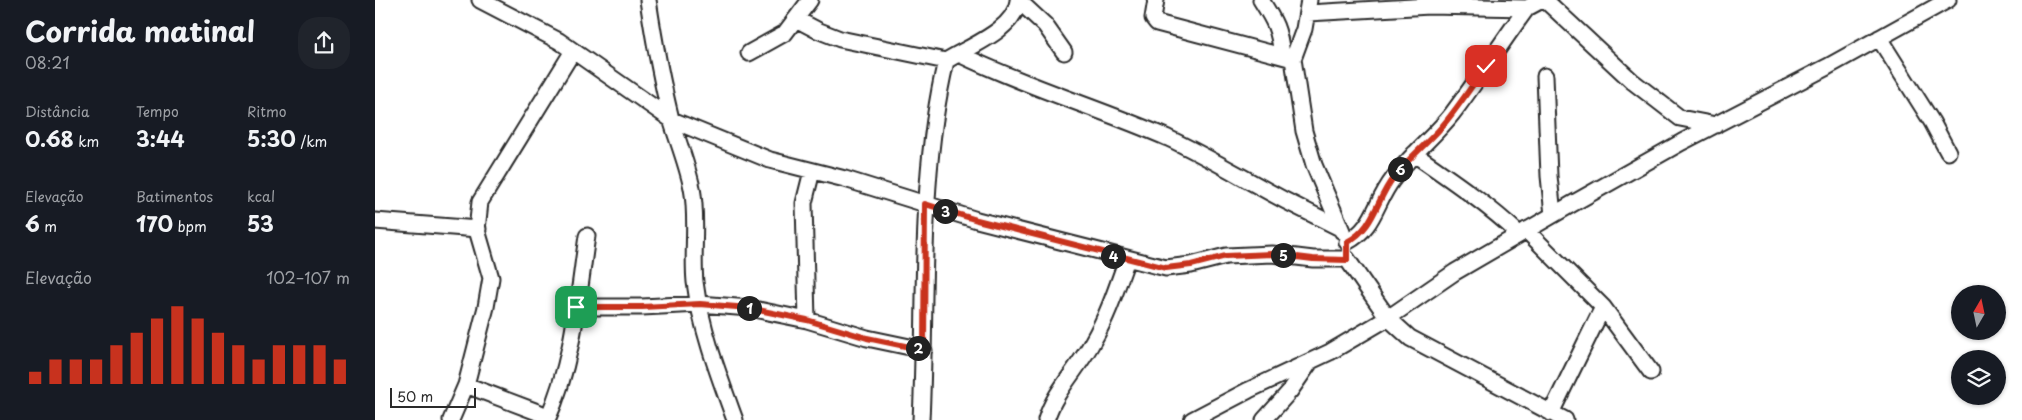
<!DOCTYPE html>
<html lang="pt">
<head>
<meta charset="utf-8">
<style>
  :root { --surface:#171b24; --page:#20242c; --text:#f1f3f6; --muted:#9ea1a6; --accent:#c8321e }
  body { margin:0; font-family:"Playpen Sans",sans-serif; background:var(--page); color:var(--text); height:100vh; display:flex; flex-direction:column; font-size:19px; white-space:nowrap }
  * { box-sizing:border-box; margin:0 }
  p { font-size:16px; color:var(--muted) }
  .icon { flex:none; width:28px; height:28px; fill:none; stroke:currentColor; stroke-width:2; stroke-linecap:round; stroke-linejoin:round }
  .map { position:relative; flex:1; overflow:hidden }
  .panel { display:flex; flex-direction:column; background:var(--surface); width:375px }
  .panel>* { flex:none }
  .needle { width:32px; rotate:9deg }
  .buttons { position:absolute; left:1576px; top:285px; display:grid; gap:10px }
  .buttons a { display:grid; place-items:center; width:55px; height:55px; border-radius:50%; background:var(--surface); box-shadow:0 1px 4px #0004; font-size:25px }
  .scale { position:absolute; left:15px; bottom:12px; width:86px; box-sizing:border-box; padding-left:5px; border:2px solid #2b2b2b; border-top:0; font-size:14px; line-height:18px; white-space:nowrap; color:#2b2b2b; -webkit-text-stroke:4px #fff; paint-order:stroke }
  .pin { position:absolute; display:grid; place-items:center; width:42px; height:42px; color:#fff; margin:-21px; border-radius:10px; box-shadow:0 2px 8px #0006 }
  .km { position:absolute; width:25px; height:25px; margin:-12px; border-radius:50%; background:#222; color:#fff; font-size:14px; line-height:25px; text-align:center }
  .round { display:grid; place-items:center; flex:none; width:52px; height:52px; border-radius:20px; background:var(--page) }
  .summary { display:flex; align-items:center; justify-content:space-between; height:85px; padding:0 25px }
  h1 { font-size:28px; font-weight:700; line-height:38px }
  .stats { display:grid; grid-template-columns:repeat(3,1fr); gap:8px; height:85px; padding:5px 25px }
  .stats div { display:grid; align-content:center }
  .stats b { font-size:21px; font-weight:700 }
  .stats small { font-size:14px; font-weight:400 }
  .stats p { font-size:14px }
  .chart { height:140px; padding:10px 25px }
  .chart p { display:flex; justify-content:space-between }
  .chart svg { width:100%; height:90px; margin-top:5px; stroke:var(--accent); stroke-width:6 }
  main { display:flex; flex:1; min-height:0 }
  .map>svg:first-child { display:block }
</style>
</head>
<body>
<main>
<section class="panel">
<div class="summary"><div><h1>Corrida matinal</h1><p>08:21</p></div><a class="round"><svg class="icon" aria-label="share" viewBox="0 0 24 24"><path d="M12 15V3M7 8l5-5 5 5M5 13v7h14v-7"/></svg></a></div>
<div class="stats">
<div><p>Distância</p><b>0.68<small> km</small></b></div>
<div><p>Tempo</p><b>3:44</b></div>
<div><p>Ritmo</p><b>5:30<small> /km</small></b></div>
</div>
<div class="stats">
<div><p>Elevação</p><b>6<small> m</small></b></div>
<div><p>Batimentos</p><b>170<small> bpm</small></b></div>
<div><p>kcal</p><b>53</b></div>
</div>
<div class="chart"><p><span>Elevação</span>102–107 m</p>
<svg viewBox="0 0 160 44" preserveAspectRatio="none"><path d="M5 44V38M15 44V32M25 44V32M35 44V32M45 44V25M55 44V19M65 44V12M75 44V6M85 44V12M95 44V19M105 44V25M115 44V32M125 44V25M135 44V25M145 44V25M155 44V32"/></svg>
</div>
</section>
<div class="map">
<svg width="1647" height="420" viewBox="0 0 1647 420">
  <rect width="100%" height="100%" fill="#fff"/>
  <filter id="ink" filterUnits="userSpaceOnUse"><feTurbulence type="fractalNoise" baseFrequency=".02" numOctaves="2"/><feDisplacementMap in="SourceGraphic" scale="10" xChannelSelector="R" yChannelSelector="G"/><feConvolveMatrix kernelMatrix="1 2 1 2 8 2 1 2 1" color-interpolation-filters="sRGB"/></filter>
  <g filter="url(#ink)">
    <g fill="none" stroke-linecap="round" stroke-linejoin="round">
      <defs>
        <path id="minor" d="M105,0L184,41L297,120L395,160L470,179L602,220L791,268L816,265L851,256L897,254L938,259H972L1013,318L1035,338L1190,420
          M273,0C279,40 286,79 296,119C303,142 312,164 317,188C323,219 317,251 320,282C326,329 344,376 360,420
          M643,0L670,25L689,52
          M781,0L778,18L782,23L918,59
          M886,0C900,22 904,29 907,55
          M934,0L929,29L918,59L929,131L939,165L967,231
          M1170,0L1257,81L1305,118L1341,125
          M933,13L1055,6L1152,8L1167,0
          M421,19L442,30L465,39L571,61
          M1504,38L1557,122L1573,152
          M374,53L410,33L435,0
          M584,54C652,87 724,108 793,138C834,157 871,180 911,201C929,210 947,219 965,228
          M1170,76L1174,176L1178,215
          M1039,154C1075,179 1112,204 1144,234
          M0,221L103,229
          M1151,230L1228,307L1276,372
          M972,242C1000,227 1000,202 1018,179C1035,155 1059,137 1077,114C1103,80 1126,43 1152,8
          M201,307H267L325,304L374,308L432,320L492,338L549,350
          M432,320L429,203L437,171
          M91,385L165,413L171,420
          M1176,413L1228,307
          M76,420L91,385L111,307L116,278L102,230L105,202L198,51
          M172,420C198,363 203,298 212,236
          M546,420C552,300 543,178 571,61C593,47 640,30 643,1
          M671,420C680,390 704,368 718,341C733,315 742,287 752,259
          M817,420L874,390L955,352L1013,318L1080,272L1197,204L1307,142L1452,67L1573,0
          M889,420L915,391L935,362"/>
      </defs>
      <use href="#minor" stroke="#2b2b2b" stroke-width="19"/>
      <use href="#minor" stroke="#fff" stroke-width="15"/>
    </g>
  </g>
  <g fill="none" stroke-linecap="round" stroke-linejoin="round" filter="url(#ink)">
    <defs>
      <path id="route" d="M201,307H267L325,304L374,308L432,320L492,338L549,350L550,204L602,220L791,268L816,265L851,256L897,254L938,259L972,260V242C1000,227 1000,202 1018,178C1032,160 1048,147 1063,131C1081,111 1096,87 1111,66"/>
    </defs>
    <use href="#route" stroke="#fff" stroke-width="10"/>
    <use href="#route" stroke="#c8321e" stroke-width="6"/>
  </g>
</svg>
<div class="buttons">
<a><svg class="needle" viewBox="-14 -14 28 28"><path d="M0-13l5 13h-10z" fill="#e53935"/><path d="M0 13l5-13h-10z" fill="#9ea1a6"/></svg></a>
<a><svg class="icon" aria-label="layers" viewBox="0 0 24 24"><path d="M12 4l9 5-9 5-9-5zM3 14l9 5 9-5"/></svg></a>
</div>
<div class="scale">50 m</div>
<div class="pin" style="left:201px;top:307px;background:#1e9e55"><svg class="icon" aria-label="arrive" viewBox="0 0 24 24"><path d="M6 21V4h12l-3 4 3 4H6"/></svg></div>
<div class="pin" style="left:1111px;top:66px;background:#d93025"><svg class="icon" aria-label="check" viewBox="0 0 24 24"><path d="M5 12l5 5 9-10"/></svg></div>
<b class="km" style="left:374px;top:308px">1</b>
<b class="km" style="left:543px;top:348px">2</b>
<b class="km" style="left:570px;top:211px">3</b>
<b class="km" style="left:738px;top:256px">4</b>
<b class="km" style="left:908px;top:255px">5</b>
<b class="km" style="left:1025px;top:169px">6</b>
</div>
</main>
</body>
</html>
